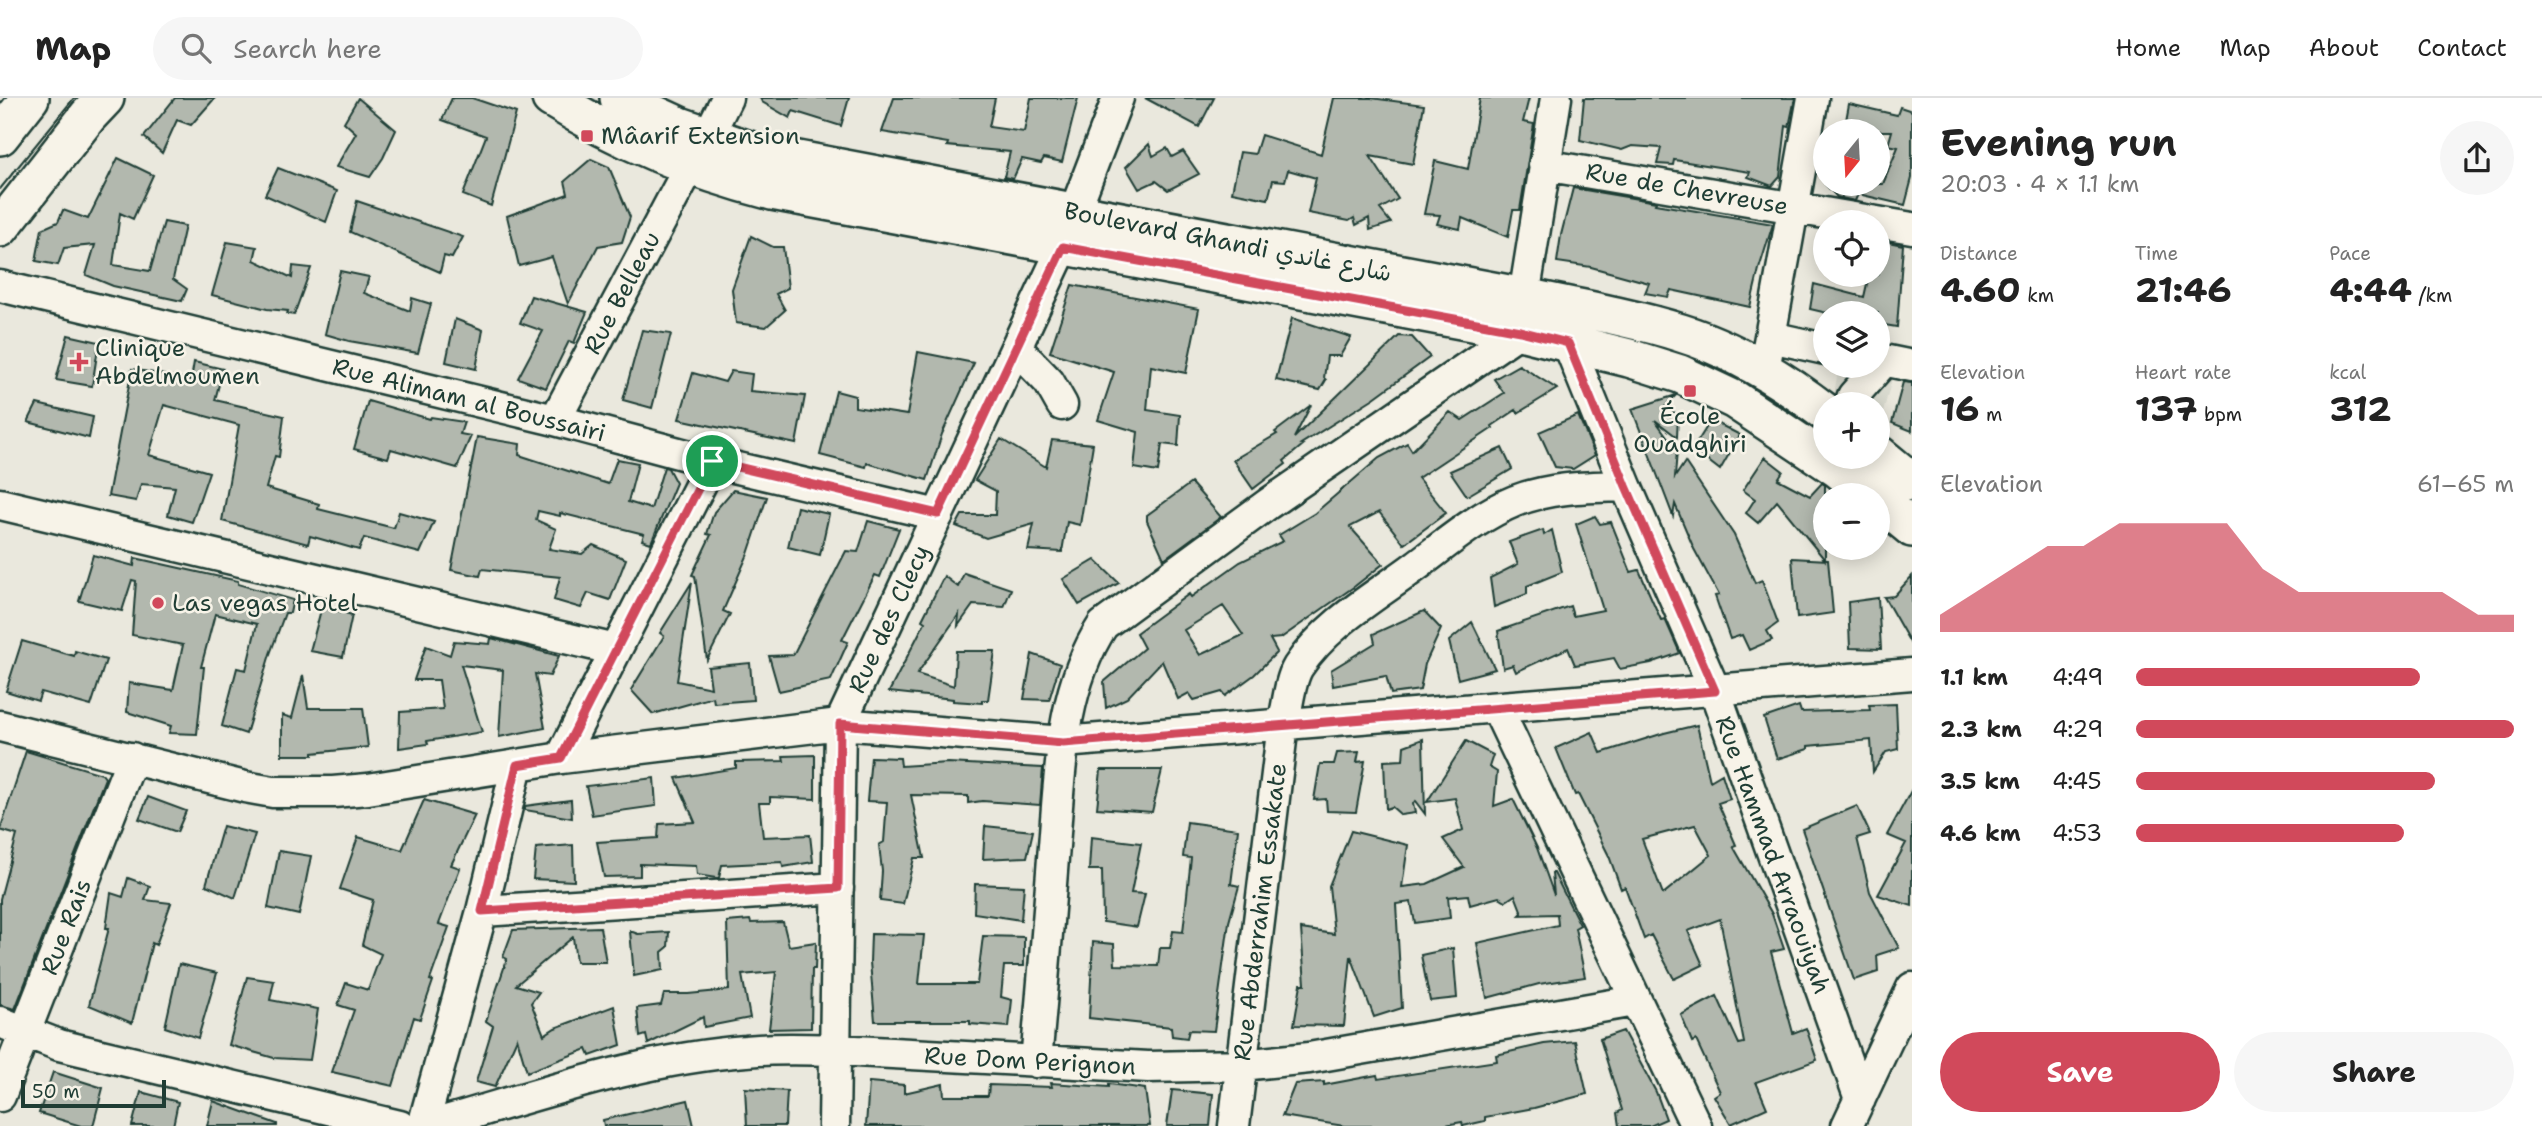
<!DOCTYPE html>
<html lang="en">
<head>
<meta charset="utf-8">
<style>
  :root { --surface:#fff; --page:#f6f6f6; --text:#222; --muted:#767676; --line:#e0e0e0; --accent:#d1495b }
  body { margin:0; font-family:"Shantell Sans","Playpen Sans Arabic",sans-serif; background:var(--page); color:var(--text); height:100vh; display:flex; flex-direction:column; font-size:26px; white-space:nowrap }
  * { box-sizing:border-box; margin:0 }
  p { font-size:23px; color:var(--muted) }
  .icon { flex:none; width:38px; height:38px; fill:none; stroke:currentColor; stroke-width:2; stroke-linecap:round; stroke-linejoin:round }
  .map { position:relative; flex:1; overflow:hidden }
  .side { display:flex; flex-direction:column; background:var(--surface); width:630px }
  .side>* { flex:none }
  .needle { width:46px; rotate:198deg }
  .controls { position:absolute; left:1813px; top:21px; display:grid; gap:14px }
  .controls a { display:grid; place-items:center; width:77px; height:77px; border-radius:50%; background:var(--surface); box-shadow:0 4px 18px #0003; font-size:35px }
  .scale { position:absolute; left:21px; bottom:18px; width:145px; box-sizing:border-box; padding-left:7px; border:4px solid #1f3d34; border-top:0; font-size:19px; line-height:24px; white-space:nowrap; color:#1f3d34; -webkit-text-stroke:5px #f7f3e8; paint-order:stroke }
  .pin { position:absolute; display:grid; place-items:center; width:60px; height:60px; color:#fff; margin:-30px; border:4px solid #fff; border-radius:50%; box-shadow:0 2px 7px #0007 }
  .round { display:grid; place-items:center; flex:none; width:74px; height:74px; border-radius:37px; background:var(--page) }
  .overview { display:flex; align-items:center; justify-content:space-between; height:119px; padding:0 28px }
  h1 { font-size:38px; font-weight:700; line-height:52px }
  .figures { display:grid; grid-template-columns:repeat(3,1fr); gap:10px; height:119px; padding:7px 28px }
  .figures div { display:grid; align-content:center }
  .figures b { font-size:35px; font-weight:700 }
  .figures small { font-size:19px; font-weight:400 }
  .figures p { font-size:19px }
  .chart { height:196px; padding:14px 28px }
  .chart p { display:flex; justify-content:space-between }
  .chart svg { width:100%; height:126px; margin-top:7px; fill:var(--accent); opacity:.7 }
  .button { display:flex; gap:14px; margin-top:auto; padding:14px 28px }
  .button a { flex:1; height:80px; border-radius:42px; background:var(--accent); color:#fff; font-size:28px; font-weight:700; line-height:80px; text-align:center }
  .button a+a { background:var(--page); color:var(--text) }
  ul { padding:0 28px; list-style:none; font-size:23px }
  li { display:grid; grid-template-columns:112px 84px 1fr; align-items:center; height:52px }
  li i { height:18px; border-radius:9px; background:var(--accent) }
  header { display:flex; align-items:center; gap:42px; box-sizing:border-box; height:98px; padding:0 35px; background:var(--surface); border-bottom:2px solid var(--line) }
  header strong { font-size:33px }
  nav { display:flex; gap:38px; margin-inline-start:auto; font-size:24px }
  .search { width:490px; height:63px; background:var(--page); display:flex; align-items:center; gap:18px; box-sizing:border-box; padding:0 24px; border-radius:38px; color:var(--muted); font-size:26px }
  main { display:flex; flex:1; min-height:0 }
  .map>svg:first-child { display:block }
</style>
</head>
<body>
<header>
<strong>Map</strong>
<div class="search"><svg class="icon" aria-label="search" viewBox="0 0 24 24"><circle cx="10" cy="10" r="6"/><path d="M15 15l6 6"/></svg>Search here</div>
<nav><a>Home</a><a>Map</a><a>About</a><a>Contact</a></nav>
</header>
<main>
<div class="map">
<svg width="1912" height="1028" viewBox="0 0 1912 1028">
  <rect width="100%" height="100%" fill="#eae8dd"/>
  <filter id="ink" filterUnits="userSpaceOnUse"><feTurbulence type="fractalNoise" baseFrequency=".0143" numOctaves="2"/><feDisplacementMap in="SourceGraphic" scale="14" xChannelSelector="R" yChannelSelector="G"/><feConvolveMatrix kernelMatrix="1 2 1 2 8 2 1 2 1" color-interpolation-filters="sRGB"/></filter>
  <g filter="url(#ink)">
    <path fill="#d9dacf" d="M1842,268L1893,277L1880,326L1878,325V306H1846L1834,297L1838,272Z"/>
    <path fill="#b2b8ae" stroke="#1f3d34" stroke-width="2" fill-rule="evenodd" d="M175,0H215L191,27L177,22L162,55L144,39Z
      M358,0L396,32L383,60L370,79L336,69L356,35L344,24Z
      M452,0H472L516,15L491,108L463,97L486,38L442,22Z
      M760,0H849L841,28L793,13L790,20L762,4Z
      M894,0H995L989,29L1024,34L1031,0H1078L1062,64L1044,60L1041,65L1022,61L1013,81L1004,79L1010,54L947,48L948,45L882,34Z
      M1145,0H1214L1199,29Z
      M1334,0H1371L1424,7L1413,66L1370,58L1398,101L1380,111L1391,125L1370,132L1369,120L1356,127L1354,120L1349,123L1308,115L1316,80L1288,72L1285,83L1273,82L1268,101L1232,94L1240,54L1255,56L1261,37L1321,56Z
      M1480,0H1529L1523,24L1534,26L1520,112H1513L1508,139L1462,120L1460,131L1437,126L1440,117L1424,116L1435,63L1468,71Z
      M1584,0H1795L1789,29L1786,28L1780,79L1772,88L1748,79L1750,74L1674,62L1673,67L1657,66L1661,50L1632,48L1622,52L1580,42Z
      M1849,6L1897,17L1900,9L1912,13V80L1905,107L1858,96L1855,103L1837,99L1825,86H1883L1898,49L1888,47L1892,33H1844Z
      M1149,46L1153,58L1167,50L1172,59L1183,53L1199,76L1168,92L1156,83L1139,91L1126,69Z
      M118,60L153,77L133,121L120,115L113,167L150,173L164,124L185,128L173,181L187,191L182,203L113,188L86,177L95,147L64,150L58,167L36,163L42,131L58,124L63,112L88,121Z
      M591,61L609,69L630,119L622,144L598,148L568,206L552,159L519,168L507,118L568,96L565,83Z
      M278,70L337,93L326,124L265,97Z
      M1573,90L1656,104L1655,106L1773,126L1759,171L1750,209L1671,192L1668,199L1645,195L1649,185L1591,169L1557,164L1561,137Z
      M357,103L463,139L452,160L444,158L440,174L350,134Z
      M751,138L773,149H783L788,190L776,196L785,212L766,229L736,225L732,191Z
      M1878,142L1903,147L1897,229L1878,226V215H1827L1810,211L1814,186L1864,199L1869,177H1878V150L1884,152L1878,146Z
      M227,144L257,149L254,162L292,180L293,168L311,170L294,217L287,216L288,213L267,211L212,197Z
      M340,173L369,179L364,195L410,213L412,200L431,206L418,255L349,243L325,236Z
      M1072,187L1199,211L1186,275L1151,268L1147,312L1180,317L1178,348L1162,346L1158,374L1134,370L1138,334L1098,322L1114,274L1050,254Z
      M531,198L587,214L574,245L569,243L546,290L518,280L543,233L520,225Z
      M1292,220L1351,239L1340,258H1327L1324,280L1326,282L1320,292L1276,282Z
      M455,221L483,232L476,271L446,264Z
      M642,232L671,236L652,310L623,302Z
      M68,237L99,244L92,288L56,282Z
      M1399,238L1412,239L1430,259L1374,300L1301,346L1303,347L1284,363L1286,366L1253,391L1233,362L1277,336L1275,334L1311,307L1294,340Z
      M918,254L974,265L942,336L927,382L867,365L866,369L820,357L836,293L855,298V309L907,317Z
      M194,264L223,271L215,302L284,318L279,359L275,358L266,390L319,406L318,411L394,430L399,414L434,424L420,455L364,440L359,452L310,438L308,446L222,423L239,327L164,307L149,357L209,374L192,424L168,417L175,389L141,386L136,403L108,398L132,271L191,282Z
      M1519,267L1557,291L1518,315L1516,312L1492,328L1493,330L1418,380L1446,415L1404,446L1379,414L1350,429L1383,466L1355,488L1281,540L1270,541L1277,554L1254,577L1225,598L1222,594L1194,602L1189,595L1178,601L1162,563L1127,600L1106,610L1104,584L1144,550L1136,535L1189,496L1191,499L1240,464L1283,443L1279,437L1315,415L1379,360L1407,345L1412,353L1450,314L1462,322L1504,295L1494,281ZM1223,508L1243,537L1200,557L1184,532Z
      M731,273L752,276L750,293L805,298L796,346L679,321L693,275L725,284Z
      M1903,284L1912,285V333L1892,325Z
      M1676,297L1665,309L1678,317L1677,339L1655,322L1677,352L1675,379L1685,364L1734,437L1755,485L1762,482L1778,525L1767,533L1772,542L1749,552L1742,537L1730,541L1715,498L1719,497L1694,451L1675,406L1673,418L1632,311Z
      M368,303L430,321L431,319L464,324L460,336L471,338L457,370L391,351L388,360L354,351Z
      M37,306L93,319L89,340L28,324Z
      M1578,317L1595,357L1573,371L1555,369L1539,334Z
      M1711,322L1740,337L1720,372L1693,351Z
      M477,339L520,346L519,357L608,386L617,361L638,365L628,404L651,411L664,369L668,370L676,385L651,445L642,442L644,436L560,415V418L538,413L536,422L556,431L549,451L582,456L593,447L626,461L610,502L588,495L581,510L554,502L560,479L482,471L480,478L451,472Z
      M1001,341L1046,369L1052,342L1093,346L1080,427L1067,424L1062,454L1028,452L1034,426L986,440L956,428L962,417H995L996,393L975,382Z
      M1502,350L1512,371L1467,398L1450,373Z
      M1765,359L1783,373L1778,381L1810,398L1822,385L1825,387V462L1777,403L1758,425L1746,415L1755,401L1743,392Z
      M1191,385L1221,419L1164,461L1147,423V417Z
      M733,392L767,399L748,456L723,513L730,516L707,562L695,478L692,477L711,437L707,436L714,414Z
      M797,409L829,416L820,457L788,449Z
      M1595,418L1600,426L1611,424L1631,474L1639,472L1661,522L1665,521L1680,555L1651,565L1620,571L1614,560L1575,567L1568,550L1516,574L1513,567L1503,570L1498,533L1570,508L1573,518L1603,512L1576,426Z
      M868,423L899,431L880,479L875,477L842,542L848,544L831,582L779,593L769,558L793,557L846,453L858,454Z
      M1543,432L1544,437L1552,432L1562,474L1527,488V496L1494,509L1490,480L1518,466L1509,444Z
      M93,457L134,468L135,460L238,483V486L293,502L290,515H285L270,556L246,636L222,628L237,570L246,572L257,526L215,516L201,569H204L197,636L169,635L171,628L127,614L129,585L173,592L183,547L132,537L136,483L132,482L122,513L79,503Z
      M1792,460L1828,462L1833,515L1797,520Z
      M1095,462L1119,485L1079,507L1063,481Z
      M964,475L1011,491L1004,509L973,507L958,528L959,516L917,576L954,588L956,553H995L988,602H982V605L953,603V601L889,594L925,524L922,522L944,478L958,489Z
      M1912,478V548L1884,499L1894,498Z
      M692,484L677,583L711,590L708,569L750,565L753,602L714,605L713,599L653,616L631,592L664,538L660,535Z
      M1878,500L1881,551L1850,550L1848,504Z
      M322,508L352,517L343,559L310,553Z
      M1424,513L1441,531L1425,566L1420,592L1391,596L1386,578L1333,588L1331,572L1375,545L1373,536Z
      M1472,524L1495,571L1458,581L1449,543Z
      M491,540L559,558L550,578L535,576L545,630L499,639L503,572L461,567L482,634L427,643L428,646L399,650L400,614L443,611L439,582H414L426,548L450,557L454,543L490,546Z
      M22,543L74,558L75,553L106,562L91,608L41,594L38,603L6,593Z
      M1032,556L1060,566L1049,602L1024,601Z
      M303,577L308,610H363L368,649L313,655V657H282V617L292,620Z
      M1896,606L1898,651L1886,654L1873,674L1871,642L1808,648V651L1777,661L1764,620L1799,608L1801,614L1870,612L1869,607Z
      M1697,627L1710,683L1722,676L1730,701L1718,705L1736,747L1733,748L1772,816L1784,851L1771,854L1793,935L1806,930L1817,962L1756,984L1767,1010L1731,1026L1714,998L1720,994L1696,942L1692,944L1681,917L1717,898L1739,946L1744,945L1720,821L1688,833L1703,867L1674,881L1651,837L1644,841L1625,789L1621,791L1609,758L1578,696L1575,697L1556,650L1592,634L1601,655L1664,635ZM1695,727L1711,757L1663,796L1642,741Z
      M1423,641L1425,716L1415,703L1413,706L1415,715L1401,717L1392,709L1386,711L1384,663L1403,662L1404,648Z
      M1466,643L1493,657L1489,669L1497,674L1494,708L1513,701L1537,750L1554,797L1552,775H1554L1580,827L1575,830L1585,879L1539,886L1487,900L1477,845L1558,827L1557,816L1520,817L1522,815L1515,797L1506,803L1499,799L1470,807L1468,797L1448,799L1450,820L1415,825L1411,804L1396,806L1402,910L1374,919L1351,858L1344,928L1294,927L1301,886H1305L1301,831L1334,836L1329,788L1351,733L1408,747L1402,789L1427,786L1464,769L1443,741L1463,732L1455,700L1427,704Z
      M26,653L102,676L105,680L15,911L0,907V801L17,737L0,732Z
      M1359,654L1357,664L1365,663L1356,714L1327,713L1326,701L1314,702L1320,666H1334L1337,655Z
      M815,657V701L770,699V705H759L763,739L810,737L813,764L783,769L782,764L722,767L719,780H716L697,777L696,768L640,766V778L604,779L597,744L658,740L659,726L695,724L676,680L736,670V664L784,663L783,658Z
      M871,659L900,660L901,668L948,665L1043,670L1040,707L982,703L968,705V698L911,697L924,760H914L903,806L880,803L882,773L879,747L884,744L887,704L867,703Z
      M1101,672H1162L1152,714L1097,710Z
      M654,680L656,708L592,717L586,688Z
      M1912,691V808L1878,797L1906,745L1887,737Z
      M148,699L186,713L177,734L139,721Z
      M424,702L475,717L451,767L460,770L439,826L449,829L430,882L433,883L420,921L414,919L393,988L332,974L354,912L338,907L346,885L368,892L381,856L362,847L373,802L340,791L358,739L402,752Z
      M571,702L572,720L525,712V708Z
      M1857,708L1870,736L1857,740L1870,794L1899,850L1877,857L1878,874L1854,882L1802,731Z
      M1187,724L1238,731L1231,786L1239,788L1229,824L1214,933L1189,932L1187,940L1172,938L1171,929L1089,920L1093,844L1114,846L1115,867L1158,868L1160,850H1170L1173,833L1183,834L1191,760L1183,759Z
      M223,728L255,736L235,800L206,787Z
      M985,728L1033,733L1027,759L983,761Z
      M1091,739L1141,745L1131,795L1145,796L1137,829L1103,824L1102,772H1089Z
      M573,747L574,783L533,781L536,750Z
      M279,753L311,758L299,817L268,810Z
      M128,780L150,788L145,802L171,805L156,847L152,845L132,925L89,907L109,830H106L111,795L123,799Z
      M975,786L1024,788L1021,822L974,815Z
      M750,822L751,825L783,824L789,848L816,844L815,871H812L811,930L769,931L776,874L742,877L750,920L704,929L703,919L648,946L646,937L640,939L637,910L661,907L664,896H688L729,892L727,824Z
      M600,829L606,864H576L573,839L516,887L539,894L531,905L544,937L555,930L614,908L621,947L590,958L587,951L527,974L517,940L495,989L476,984L493,928L486,923L507,861L503,859L513,832Z
      M630,833L638,836L669,834L668,849L662,854L663,872L634,878Z
      M871,836L924,837L919,886H977L983,838L1024,839V868H1004L1001,899L1012,902L1009,929L970,926V923H875L870,864Z
      M1453,850L1457,900L1430,903L1421,857Z
      M179,866L217,875L198,940L165,929Z
      M247,879L274,883L270,902L318,911L310,962L274,960L229,947Z
      M1623,933L1656,994L1666,1021L1650,1028H1619L1617,1015L1622,1012L1600,941Z
      M1575,943L1587,996L1534,1010L1485,1019V1023L1463,1028L1462,1024L1440,1028H1344L1282,1018L1295,986L1324,984V987L1377,977L1378,981L1497,963L1496,957L1544,946Z
      M53,974L103,990L93,1028H81L39,1015Z
      M869,984L904,987V995L943,986L944,998H988L989,987L1052,989L1051,985L1109,989V986L1145,991L1150,1028H866Z
      M745,990L787,993L785,1028H747Z
      M1172,992L1213,996L1210,1028H1167Z
      M141,994L178,1004L173,1028H132Z
      M688,1002L694,1028H604L603,1022Z
      M213,1003L277,1026V1028H207Z"/>
    <g fill="none" stroke-linecap="round" stroke-linejoin="round">
      <defs>
        <path id="minor" d="M708,38L727,0
          M1544,67L1912,130
          M1074,115L1118,0
          M0,188L555,322L712,364L938,417
          M1524,199L1556,0
          M1771,239L1825,251
          M1568,245L1626,388L1715,593L1860,1001
          M1016,250L1049,284L1062,307
          M1878,261L1912,268
          M1764,272L1813,0
          M1850,306L1853,298L1884,263
          M555,322L690,68
          M0,406L616,552
          M1497,610L1696,1028
          M0,628L245,689L273,694H333L368,691L561,660L840,626L1063,644L1912,576
          M561,660L712,364
          M482,813L838,790
          M0,924L59,947L400,1028
          M1036,964C1042,896 1048,828 1053,760C1060,682 1059,594 1103,527L1268,406L1520,233
          M0,998L132,660
          M423,1028L482,813L517,667
          M429,1028C533,999 638,961 746,953C776,950 806,951 837,952L1148,969L1242,967L1309,960L1635,903
          M834,1028L840,626L1063,149
          M1234,1028L1283,626C1288,609 1289,584 1298,569C1326,526 1376,498 1416,468C1447,445 1478,418 1515,403C1550,389 1589,389 1626,388
          M1847,1028L1912,890"/>
        <path id="major" d="M551,0C620,43 694,73 772,93L1520,233L1629,260L1680,276L1735,302L1837,370L1871,397
          M619,0L680,28L755,54L1524,199C1576,210 1630,219 1681,235C1733,251 1782,281 1825,314
          M0,38L30,0
          M0,130L88,18L105,0
          M1878,356L1912,384
          M1878,402L1912,430"/>
      </defs>
      <use href="#minor" stroke="#1f3d34" stroke-width="35"/>
      <use href="#major" stroke="#1f3d34" stroke-width="42"/>
      <use href="#minor" stroke="#f7f3e8" stroke-width="30"/>
      <use href="#major" stroke="#f7f3e8" stroke-width="37"/>
      <path stroke="#1f3d34" stroke-width="2" d="M0,91L74,0"/>
    </g>
  </g>
  <g fill="none" stroke-linecap="round" stroke-linejoin="round" filter="url(#ink)">
    <defs>
      <path id="route" d="M1063,149L1520,233L1568,245L1626,388L1715,593L1063,645L840,626L838,790L482,813L517,667L561,660L712,363L938,416Z"/>
    </defs>
    <use href="#route" stroke="#fff" stroke-width="14"/>
    <use href="#route" stroke="#d1495b" stroke-width="9"/>
  </g>
  <g fill="#d1495b" stroke="#f7f3e8" stroke-width="2.5">
    <rect x="580" y="31" width="14" height="14" rx="3.5"/>
    <path d="M75.5 253.5h7v7h7v7h-7v7h-7v-7h-7v-7h7z"/>
    <rect x="1683" y="286" width="14" height="14" rx="3.5"/>
    <circle cx="158" cy="505" r="7"/>
  </g>
  <g text-anchor="middle" stroke-width="5" stroke-linejoin="round" paint-order="stroke">
    <g font-size="24" fill="#1f3d34" stroke="#f7f3e8" text-anchor="start">
      <text x="601" y="46">Mâarif Extension</text>
      <text x="95" y="258">Clinique<tspan x="95" dy="28">Abdelmoumen</tspan></text>
      <text x="1690" y="326" text-anchor="middle">École<tspan x="1690" dy="28">Ouadghiri</tspan></text>
      <text x="172" y="513">Las vegas Hotel</text>
    </g>
    <g font-size="24" fill="#1f3d34" stroke="#f7f3e8">
      <text transform="translate(1687 91) rotate(10)" y="8">Rue de Chevreuse</text>
      <text transform="translate(1228 144) rotate(11)" y="8">Boulevard Ghandi شارع غاندي</text>
      <text transform="translate(622 195) rotate(-62)" y="8">Rue Belleau</text>
      <text transform="translate(469 302) rotate(14)" y="8">Rue Alimam al Boussairi</text>
      <text transform="translate(889 521) rotate(-65)" y="8">Rue des Clecy</text>
      <text transform="translate(1773 757) rotate(70)" y="8">Rue Hammad Arraouiyah</text>
      <text transform="translate(1260 814) rotate(-83)" y="8">Rue Abderrahim Essakate</text>
      <text transform="translate(66 829) rotate(-69)" y="8">Rue Rais</text>
      <text transform="translate(1030 963) rotate(3)" y="8">Rue Dom Perignon</text>
    </g>
  </g>
</svg>
<div class="controls">
<a><svg class="needle" viewBox="-14 -14 28 28"><path d="M0-13l5 13h-10z" fill="#e53935"/><path d="M0 13l5-13h-10z" fill="#767676"/></svg></a>
<a><svg class="icon" aria-label="locate" viewBox="0 0 24 24"><circle cx="12" cy="12" r="6"/><path d="M12 2v4M12 18v4M2 12h4M18 12h4"/></svg></a>
<a><svg class="icon" aria-label="layers" viewBox="0 0 24 24"><path d="M12 4l9 5-9 5-9-5zM3 14l9 5 9-5"/></svg></a>
<a>+</a>
<a>−</a>
</div>
<div class="scale">50 m</div>
<div class="pin" style="left:712px;top:363px;background:#1e9e55"><svg class="icon" aria-label="arrive" viewBox="0 0 24 24"><path d="M6 21V4h12l-3 4 3 4H6"/></svg></div>
</div>
<section class="side">
<div class="overview"><div><h1>Evening run</h1><p>20:03 · 4 × 1.1 km</p></div><a class="round"><svg class="icon" aria-label="share" viewBox="0 0 24 24"><path d="M12 15V3M7 8l5-5 5 5M5 13v7h14v-7"/></svg></a></div>
<div class="figures">
<div><p>Distance</p><b>4.60<small> km</small></b></div>
<div><p>Time</p><b>21:46</b></div>
<div><p>Pace</p><b>4:44<small> /km</small></b></div>
</div>
<div class="figures">
<div><p>Elevation</p><b>16<small> m</small></b></div>
<div><p>Heart rate</p><b>137<small> bpm</small></b></div>
<div><p>kcal</p><b>312</b></div>
</div>
<div class="chart"><p><span>Elevation</span>61–65 m</p>
<svg viewBox="0 0 160 44" preserveAspectRatio="none"><path d="M0 44V38L10 30L20 22L30 14L40 14L50 6L60 6L70 6L80 6L90 22L100 30L110 30L120 30L130 30L140 30L150 38L160 38V44z"/></svg>
</div>
<ul>
<li><b>1.1 km</b>4:49<i style="width:75%"></i></li>
<li><b>2.3 km</b>4:29<i style="width:100%"></i></li>
<li><b>3.5 km</b>4:45<i style="width:79%"></i></li>
<li><b>4.6 km</b>4:53<i style="width:71%"></i></li>
</ul>
<div class="button"><a>Save</a><a>Share</a></div>
</section>
</main>
</body>
</html>
